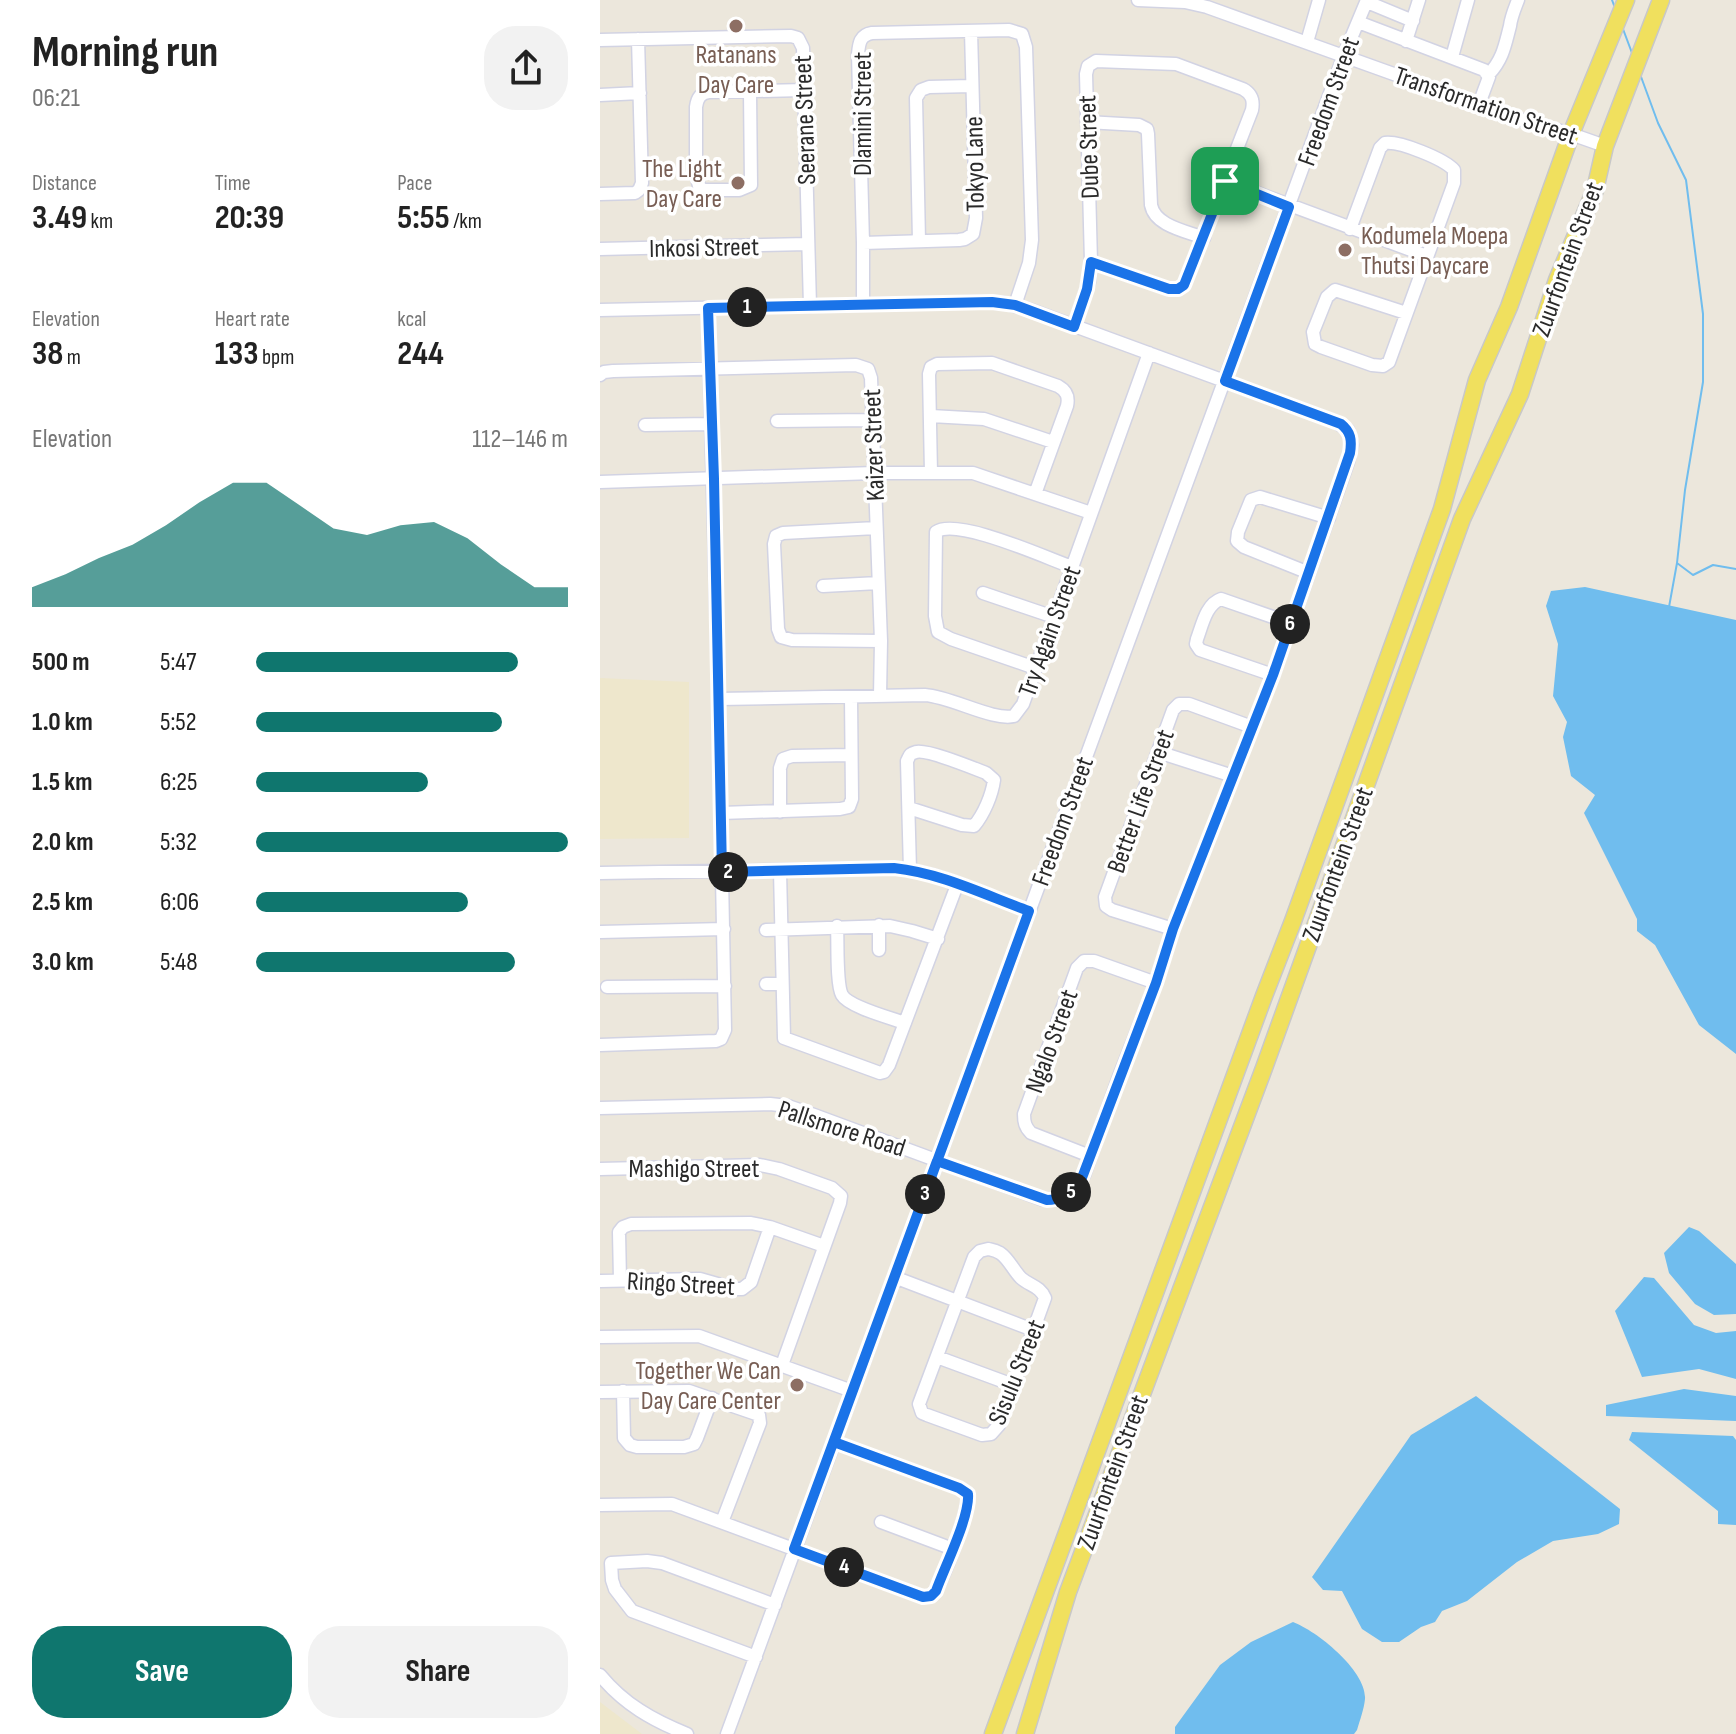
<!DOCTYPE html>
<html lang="en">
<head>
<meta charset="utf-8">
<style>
  :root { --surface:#fff; --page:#f2f2f2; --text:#222; --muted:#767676; --accent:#0f766e }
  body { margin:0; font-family:"Sofia Sans Condensed",sans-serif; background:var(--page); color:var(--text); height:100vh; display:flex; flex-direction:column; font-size:30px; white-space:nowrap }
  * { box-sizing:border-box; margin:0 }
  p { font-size:26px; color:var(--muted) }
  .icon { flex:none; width:44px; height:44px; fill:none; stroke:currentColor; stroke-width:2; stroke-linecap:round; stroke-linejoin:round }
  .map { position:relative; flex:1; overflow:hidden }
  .side { display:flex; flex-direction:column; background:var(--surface); width:600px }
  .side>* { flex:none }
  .pin { position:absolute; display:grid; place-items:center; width:68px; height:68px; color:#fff; margin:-34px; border-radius:16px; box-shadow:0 4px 12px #0006 }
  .km { position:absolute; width:40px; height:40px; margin:-20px; border-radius:50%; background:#222; color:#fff; font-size:22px; line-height:40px; text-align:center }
  .round { display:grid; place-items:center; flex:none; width:84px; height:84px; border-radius:32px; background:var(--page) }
  .head { display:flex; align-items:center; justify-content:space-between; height:136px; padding:0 32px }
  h1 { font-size:44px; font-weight:700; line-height:60px }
  .stats { display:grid; grid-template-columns:repeat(3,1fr); gap:12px; height:136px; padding:8px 32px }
  .stats div { display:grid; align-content:center }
  .stats b { font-size:34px; font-weight:700 }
  .stats small { font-size:22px; font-weight:400 }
  .stats p { font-size:22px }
  .chart { height:224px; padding:16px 32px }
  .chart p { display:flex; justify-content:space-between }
  .chart svg { width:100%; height:144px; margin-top:8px; fill:var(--accent); opacity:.7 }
  .button { display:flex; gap:16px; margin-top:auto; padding:16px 32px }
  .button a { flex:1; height:92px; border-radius:32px; background:var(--accent); color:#fff; font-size:32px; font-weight:700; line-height:92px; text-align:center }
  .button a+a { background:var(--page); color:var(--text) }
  ul { padding:0 32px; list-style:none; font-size:26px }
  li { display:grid; grid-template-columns:128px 96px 1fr; align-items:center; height:60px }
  li i { height:20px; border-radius:10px; background:var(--accent) }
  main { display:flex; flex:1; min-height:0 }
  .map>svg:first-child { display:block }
</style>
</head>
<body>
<main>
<section class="side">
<div class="head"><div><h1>Morning run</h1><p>06:21</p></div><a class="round"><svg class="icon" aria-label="share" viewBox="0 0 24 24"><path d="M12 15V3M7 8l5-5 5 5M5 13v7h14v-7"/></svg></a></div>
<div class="stats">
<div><p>Distance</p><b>3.49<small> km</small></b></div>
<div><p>Time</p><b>20:39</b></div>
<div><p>Pace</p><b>5:55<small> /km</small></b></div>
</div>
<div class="stats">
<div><p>Elevation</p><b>38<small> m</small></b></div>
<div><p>Heart rate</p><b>133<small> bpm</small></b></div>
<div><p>kcal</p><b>244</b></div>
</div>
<div class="chart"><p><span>Elevation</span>112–146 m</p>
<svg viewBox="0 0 160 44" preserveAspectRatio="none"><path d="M0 44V38L10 34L20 29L30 25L40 19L50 12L60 6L70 6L80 13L90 20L100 22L110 19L120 18L130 23L140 31L150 38L160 38V44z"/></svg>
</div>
<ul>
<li><b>500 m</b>5:47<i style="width:84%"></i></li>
<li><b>1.0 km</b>5:52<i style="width:79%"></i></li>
<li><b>1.5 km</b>6:25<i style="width:55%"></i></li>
<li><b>2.0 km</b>5:32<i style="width:100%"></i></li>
<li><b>2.5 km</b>6:06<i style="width:68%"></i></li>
<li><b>3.0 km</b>5:48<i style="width:83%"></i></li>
</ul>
<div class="button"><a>Save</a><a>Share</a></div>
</section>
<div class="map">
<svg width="1136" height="1734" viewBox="0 0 1136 1734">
  <rect width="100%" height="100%" fill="#ece7dc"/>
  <path fill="#eee7cc" d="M0,678L89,682V838L0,839Z
    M0,1702L42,1734H0Z"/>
  <path fill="#70bdee" d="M985,587L1136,620V1054L1099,1025L1055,945L1037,931V919L984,813L995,795L971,776L963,737L967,722L953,696L958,644L946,606L951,591Z
    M1089,1227L1099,1231L1136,1264V1314L1114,1315L1095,1304L1069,1273L1064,1253Z
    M1044,1277L1054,1278L1094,1325L1116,1333L1136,1331V1379L1099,1369L1042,1377L1015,1311Z
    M1084,1389L1136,1396V1421L1006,1416V1405Z
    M876,1396L1020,1509L1019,1524L998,1534L953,1541L917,1562L867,1601L842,1611L835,1622L821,1627L799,1642H782L762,1629L742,1591L723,1590L712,1577L811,1435Z
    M1032,1432L1133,1436L1136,1440V1525L1118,1524V1511L1029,1440Z
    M693,1622C717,1631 767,1671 765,1699C764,1709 760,1720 757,1730L754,1734H575V1727L620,1665L651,1642Z"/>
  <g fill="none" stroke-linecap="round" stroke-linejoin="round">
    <path stroke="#70bdee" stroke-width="2" d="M1012,0L1015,8
      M1023,29L1032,53
      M1040,74L1058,123L1086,180L1103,314V382L1085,490L1077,563L1093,575L1113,565L1136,569
      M1069,607L1077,563"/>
    <defs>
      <path id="minor" d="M538,0L585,2L607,7L919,119L971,134L1005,146
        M767,2L813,21
        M758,22L884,70L889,77L879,104
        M0,40L191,36L198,38L203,48L210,306
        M806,41L819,0
        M707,42L719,0
        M852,57L868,0
        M889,74C903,59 905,45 910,26C911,17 915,8 918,0
        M150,92L151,185L139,190H103L99,186L96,174V107C97,99 100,93 109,92L204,90
        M0,95L40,93
        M487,122L539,125L547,129L548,134L551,205C555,226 586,231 604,238
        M625,181L827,256
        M0,194L35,193L39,190L42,183L38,39
        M750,229L780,148L785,143C800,141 844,159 854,170V183L789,362L783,366L772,365L721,347L715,344L713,332L727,297L735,290L806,313
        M319,241L316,98L321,90L329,87L372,86
        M263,243L359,240L365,239L373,234L376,218L371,31
        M0,249L208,244
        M263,304V243L258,54C259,43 260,35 272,33L409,30L422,34L426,47L432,240L429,263L415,305
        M0,310L381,302L404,303L431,310L736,422L748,430L752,445L748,462L673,675L573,929L556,983L520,1074L484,1175C476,1192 460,1202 441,1199L214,1115L188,1106L170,1104L0,1108
        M474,327L489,282L491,262L486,74L488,66L496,61L576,64L643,89C652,94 654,100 652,110L584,285L578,289H569L491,262
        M0,375L4,372L13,371L256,365L268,369L271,378L281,641L280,696
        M331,416L384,419L453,442
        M177,421L272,420
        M45,425L111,424
        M331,473L329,374L331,367L337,364L392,363L458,386C467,391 469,397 467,406L435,494
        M0,482L274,473H373L491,513
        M276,528L183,533L176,536L174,544L178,629L181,637L192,640L281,641
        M709,573L644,547L637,541L638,532L651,500L660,497L729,518
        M223,586L278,583
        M383,593L454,617
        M435,668L351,639L338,632L335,616L336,532C357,517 446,558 472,567
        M673,675L600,650L596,644L597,639C602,626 606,604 621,599L690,623
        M119,699L325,695C352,697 393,721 414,716L423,704L549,353
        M558,752L633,776
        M309,808L362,825L374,826C384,814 392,795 394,780L386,773C373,768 327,749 316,752C309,754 310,755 307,761L310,870
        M180,812V768L183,759L192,756L251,755
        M121,813L240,809L249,807L252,799L251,697
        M180,871L184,1038L280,1073L284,1072L289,1065L357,885
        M0,873L294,868C340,872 385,895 429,911
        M279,925V950
        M237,926C238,941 236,984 242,995C249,1007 291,1018 305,1023
        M573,929L512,910L506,906L505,897L573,710L579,704H589L652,727
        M166,930L290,926L312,931L338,939
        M0,932L124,929
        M166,984H182
        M7,987L125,986
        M0,1045L116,1041L121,1039L125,1030L118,673L108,308
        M490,1156L431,1133C425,1127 424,1122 424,1114L477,968L484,961H494L556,983
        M0,1169L160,1165L179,1169L232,1188L241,1196L240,1203L182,1365
        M388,1249C393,1250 395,1250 400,1253C409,1259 413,1270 421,1278C430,1286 440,1286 445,1298L399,1425L391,1434L382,1435L327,1415L322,1413L319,1404L374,1257L380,1251Z
        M294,1277L433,1330
        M20,1280L19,1232L23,1227L31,1224L151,1223L170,1227L224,1246
        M0,1281L100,1279L135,1289H142L151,1282L170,1227
        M0,1337L99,1336L252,1391
        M337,1357L413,1385
        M23,1391L24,1438L30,1445L37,1447H84L94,1444L97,1438L112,1398
        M0,1392L89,1391L159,1415L160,1423L122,1522
        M0,1505L72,1504L323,1597L333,1595C344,1577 369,1514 368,1494L359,1488L234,1442
        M281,1522L353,1549
        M156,1657L32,1611L15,1589L12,1580L11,1563L47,1561L62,1563L175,1605
        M0,1675C24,1704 52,1720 87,1734
        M127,1734L744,55L767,0"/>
      <path id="major" d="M393,1734L664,996L693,921L842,509L877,380L909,307L971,134L1026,0
        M425,1734L468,1592L664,1068L862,519L920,394L957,280L995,190L1005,146L1061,0"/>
    </defs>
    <use href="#minor" stroke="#d2d3e3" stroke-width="15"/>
    <use href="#major" stroke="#c8c8c8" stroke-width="19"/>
    <use href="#minor" stroke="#fff" stroke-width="12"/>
    <use href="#major" stroke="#f0e05e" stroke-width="16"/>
  </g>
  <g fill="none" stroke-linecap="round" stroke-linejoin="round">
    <defs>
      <path id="route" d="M625,181L584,285L578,289H569L491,262L487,289L474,327L415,305L392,302L108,308L114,479L122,872L294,868C341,873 385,895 429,911L234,1442L359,1488L368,1494C370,1517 344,1568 336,1591L331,1596L323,1597L194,1549L337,1161L447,1200C459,1200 472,1193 480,1183L556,983L573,929L673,675L750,453C752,440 751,432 741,424L625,381L689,207L625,181"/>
    </defs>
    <use href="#route" stroke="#fff" stroke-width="16"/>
    <use href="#route" stroke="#1a73e8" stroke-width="10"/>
  </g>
  <g fill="#8d6e63" stroke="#fff" stroke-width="3">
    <circle cx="136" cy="26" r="8"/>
    <circle cx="138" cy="183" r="8"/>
    <circle cx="745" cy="250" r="8"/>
    <circle cx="197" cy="1385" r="8"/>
  </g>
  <g text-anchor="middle" stroke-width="7" stroke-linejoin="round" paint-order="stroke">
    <g font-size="26" fill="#785e54" stroke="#fff" text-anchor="end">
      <text x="136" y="63" text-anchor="middle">Ratanans<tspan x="136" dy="30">Day Care</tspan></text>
      <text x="122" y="177">The Light<tspan x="122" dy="30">Day Care</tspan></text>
      <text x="761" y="244" text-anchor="start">Kodumela Moepa<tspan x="761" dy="30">Thutsi Daycare</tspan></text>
      <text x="181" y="1379">Together We Can<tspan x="181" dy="30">Day Care Center</tspan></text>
    </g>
    <g font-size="26" fill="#2a2a2a" stroke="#fff">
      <text transform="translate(728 101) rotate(-70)" y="9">Freedom Street</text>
      <text transform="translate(886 105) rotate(19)" y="9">Transformation Street</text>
      <text transform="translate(262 114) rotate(-90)" y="9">Dlamini Street</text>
      <text transform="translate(204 120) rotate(-92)" y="9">Seerane Street</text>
      <text transform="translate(488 147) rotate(-92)" y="9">Dube Street</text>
      <text transform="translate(374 164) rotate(-91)" y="9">Tokyo Lane</text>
      <text transform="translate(104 247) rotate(-1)" y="9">Inkosi Street</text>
      <text transform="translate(967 259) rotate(-70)" y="9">Zuurfontein Street</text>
      <text transform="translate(273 445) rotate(-92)" y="9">Kaizer Street</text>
      <text transform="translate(449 631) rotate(-70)" y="9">Try Again Street</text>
      <text transform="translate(540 801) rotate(-70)" y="9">Better Life Street</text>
      <text transform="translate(462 821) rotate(-70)" y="9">Freedom Street</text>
      <text transform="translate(737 864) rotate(-70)" y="9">Zuurfontein Street</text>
      <text transform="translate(451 1041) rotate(-70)" y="9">Ngalo Street</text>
      <text transform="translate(242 1128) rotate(18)" y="9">Pallsmore Road</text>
      <text x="94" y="1177">Mashigo Street</text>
      <text transform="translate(81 1283) rotate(3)" y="9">Ringo Street</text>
      <text transform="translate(416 1372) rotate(-68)" y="9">Sisulu Street</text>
      <text transform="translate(512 1472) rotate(-70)" y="9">Zuurfontein Street</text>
    </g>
  </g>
</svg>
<div class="pin" style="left:625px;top:181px;background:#1e9e55"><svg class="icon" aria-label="arrive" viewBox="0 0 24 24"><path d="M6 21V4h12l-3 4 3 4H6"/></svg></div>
<b class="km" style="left:147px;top:307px">1</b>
<b class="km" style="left:128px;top:872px">2</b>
<b class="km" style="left:325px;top:1194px">3</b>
<b class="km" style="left:244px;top:1567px">4</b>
<b class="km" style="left:471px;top:1192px">5</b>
<b class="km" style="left:690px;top:624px">6</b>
</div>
</main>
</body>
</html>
